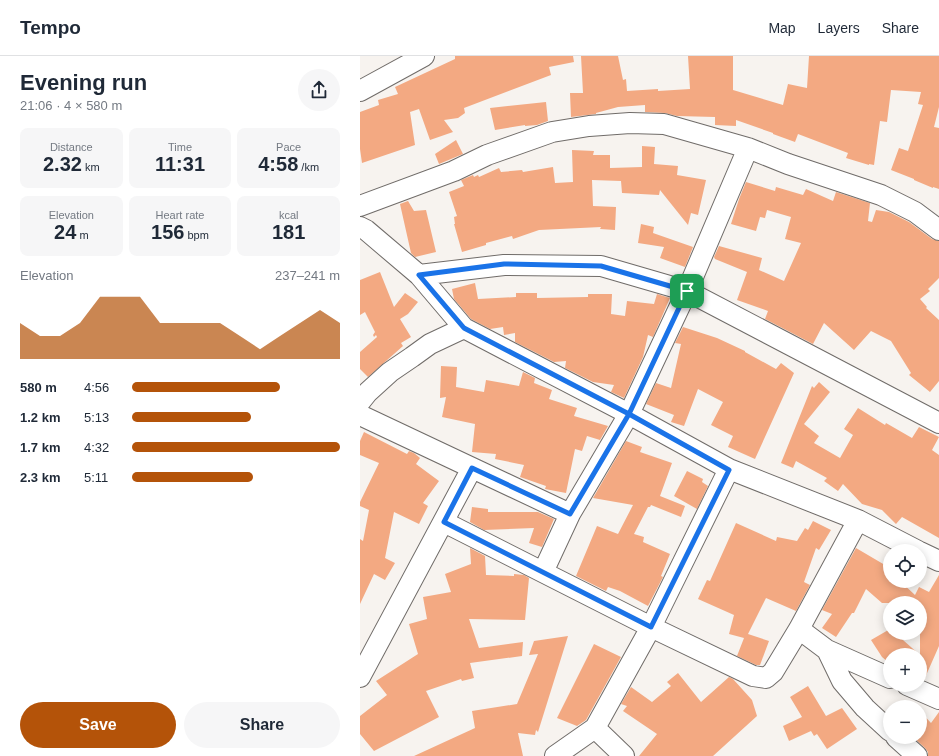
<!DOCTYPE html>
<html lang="en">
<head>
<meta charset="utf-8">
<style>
  :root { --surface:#fff; --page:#f6f6f7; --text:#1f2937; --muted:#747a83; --line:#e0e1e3; --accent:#b45309 }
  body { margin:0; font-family:Arial,sans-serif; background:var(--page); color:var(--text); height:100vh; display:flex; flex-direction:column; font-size:15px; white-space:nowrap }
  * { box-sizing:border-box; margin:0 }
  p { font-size:13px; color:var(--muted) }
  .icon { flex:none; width:22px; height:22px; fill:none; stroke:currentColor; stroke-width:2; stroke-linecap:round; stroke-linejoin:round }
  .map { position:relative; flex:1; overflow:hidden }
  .sheet { display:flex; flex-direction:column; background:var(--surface); width:360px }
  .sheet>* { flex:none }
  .buttons { position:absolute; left:523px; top:488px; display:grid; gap:8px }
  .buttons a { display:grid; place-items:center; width:44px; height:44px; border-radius:50%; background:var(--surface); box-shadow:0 2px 10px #0003; font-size:20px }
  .pin { position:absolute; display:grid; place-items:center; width:34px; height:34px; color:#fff; margin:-17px; border-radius:8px; box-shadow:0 2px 6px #0006 }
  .round { display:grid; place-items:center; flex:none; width:42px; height:42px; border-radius:21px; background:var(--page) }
  .head { display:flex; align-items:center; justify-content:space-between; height:68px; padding:0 20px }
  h1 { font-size:22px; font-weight:700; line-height:30px }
  .stats { display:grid; grid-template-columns:repeat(3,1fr); gap:6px; height:68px; padding:4px 20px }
  .stats div { display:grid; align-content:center; border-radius:8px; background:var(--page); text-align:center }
  .stats b { font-size:20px; font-weight:700 }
  .stats small { font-size:11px; font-weight:400 }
  .stats p { font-size:11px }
  .chart { height:112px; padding:8px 20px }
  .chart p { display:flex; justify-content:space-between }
  .chart svg { width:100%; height:72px; margin-top:4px; fill:var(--accent); opacity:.7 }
  .primary-button { display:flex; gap:8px; margin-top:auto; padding:8px 20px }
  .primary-button a { flex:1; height:46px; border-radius:24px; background:var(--accent); color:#fff; font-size:16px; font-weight:700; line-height:46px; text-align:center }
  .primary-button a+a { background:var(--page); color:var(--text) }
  ul { padding:0 20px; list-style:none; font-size:13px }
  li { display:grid; grid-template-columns:64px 48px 1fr; align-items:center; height:30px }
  li i { height:10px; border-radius:5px; background:var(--accent) }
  header { display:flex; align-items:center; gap:24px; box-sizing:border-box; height:56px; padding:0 20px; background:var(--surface); border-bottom:1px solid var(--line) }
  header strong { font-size:19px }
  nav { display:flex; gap:22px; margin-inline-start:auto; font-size:14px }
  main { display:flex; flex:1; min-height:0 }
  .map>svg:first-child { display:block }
</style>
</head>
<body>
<header>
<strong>Tempo</strong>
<nav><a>Map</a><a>Layers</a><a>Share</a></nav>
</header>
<main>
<section class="sheet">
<div class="head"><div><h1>Evening run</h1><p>21:06 · 4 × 580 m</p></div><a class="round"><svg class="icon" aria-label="share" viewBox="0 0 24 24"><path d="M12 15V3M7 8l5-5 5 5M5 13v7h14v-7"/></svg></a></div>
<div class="stats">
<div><p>Distance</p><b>2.32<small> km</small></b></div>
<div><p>Time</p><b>11:31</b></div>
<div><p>Pace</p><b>4:58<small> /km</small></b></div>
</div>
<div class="stats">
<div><p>Elevation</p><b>24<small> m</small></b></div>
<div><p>Heart rate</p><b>156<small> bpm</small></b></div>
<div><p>kcal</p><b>181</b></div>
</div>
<div class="chart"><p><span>Elevation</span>237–241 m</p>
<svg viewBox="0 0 160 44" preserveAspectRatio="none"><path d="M0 44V22L10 30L20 30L30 22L40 6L50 6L60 6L70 22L80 22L90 22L100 22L110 30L120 38L130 30L140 22L150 14L160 22V44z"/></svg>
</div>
<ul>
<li><b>580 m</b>4:56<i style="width:71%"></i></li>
<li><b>1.2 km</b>5:13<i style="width:57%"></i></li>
<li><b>1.7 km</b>4:32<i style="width:100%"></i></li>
<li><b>2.3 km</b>5:11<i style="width:58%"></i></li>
</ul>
<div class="primary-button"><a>Save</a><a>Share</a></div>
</section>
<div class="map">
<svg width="579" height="700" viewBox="0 0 579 700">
  <rect width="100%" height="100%" fill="#f7f3ef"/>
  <path fill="#f3a982" d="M95,0H213L214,6L189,11L191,19L104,52L105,57L98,62L84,64L93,76L70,84L59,53L50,56L55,89L2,107L0,93V56L19,49L18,44L38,38L35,31L95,3Z
    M221,0H258L263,24L266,23L267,35L298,33V35L330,33L328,0H373V34L423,49L428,28L447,32L449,0H579V51L574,71L579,72V133L573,131V132L554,124V123L531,114L539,92L548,95L563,49L558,48L561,36L531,34L527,66L520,65L514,109L509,108V109L486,102L488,97L438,78L435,86L413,78V77L376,64V70L355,69V61L317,60L305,57L285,56V49L258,51L236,57V58L211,61L210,37H223Z
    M186,46L188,65L177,69L165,70V69L135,74L130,52Z
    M96,84L103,98L79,108L75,98Z
    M282,90L295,91L294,108L318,110L317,119L346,124L338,159L331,157L328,169L300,134L299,139L262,137L261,125L232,124L233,150L256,151L255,174L240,173L241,171L179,174L153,183L152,180L126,187V189L102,196L94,168H95L94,161L97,160L89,136L104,130L101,124L113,119L114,121L118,119L119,121L139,112L141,116L162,114L163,116L193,111L195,127L213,126L212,94L234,95L233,99H250V112L282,111Z
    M386,126L415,135L416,131L443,139L446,133L473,145L476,136L510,147L508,165L512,166L516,154L529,156L549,166L572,183L579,185V222L568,233L570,235L560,243L567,251L566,252L579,264V325L570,336L549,319L551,317L531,285L511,275L494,294L464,267L453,288L405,263L408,255L377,244L387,216L355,203L354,201L359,190L402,202L399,214L424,225L441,187L425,183L431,161L407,154L405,162L400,161L396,175L371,168L379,143Z
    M48,145L54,155L66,154L76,196L55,201L51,197L40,148Z
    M281,168L294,171L293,177L333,191L325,211L300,202L304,191L278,187Z
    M20,216L34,251L45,237L58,246L48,258L40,263L51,281L41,287L43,290L8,321L0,313V296L17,281L16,279L14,281L13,279L15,276L5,256L0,259V224Z
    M115,227L118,243L156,241V237H177V242L228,241V238H252L251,258L265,260L267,245L294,248L297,238L310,242L293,281L288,279L283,301L264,342L251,336L254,329L233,326L205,312L206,305L194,306L155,286V277L144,279L143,271L130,273L111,263L94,243L92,233Z
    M323,271L357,282L385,295V296L416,313L421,307L434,317L395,403L368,391L373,380L351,369L363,346L338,333L324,370L311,366L314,359L286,348L296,327L311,332L321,288L315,287Z
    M81,310L97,311L96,331L124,336L126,324L159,330L163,316L175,322L174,327L192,334L189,343L217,352L214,360L248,370L240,384L227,380L222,395L215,393L206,437L185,433L186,430L160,421L164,409L135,403L136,398L112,396L115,368L82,361L86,341L80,342Z
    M459,326L470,336L444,368L459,380L454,387L480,402L493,379L484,373L498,352L525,369L526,367L552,382L559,371L579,381L572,394L579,399V482L542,461L536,468L522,454L502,448L483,428L478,435L464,425L467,422L436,405L433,412L421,407L452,330L454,332Z
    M4,376L47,398L49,395L54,397L60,402L56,408L79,425L63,447L68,450L59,468L34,456L25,502L35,507L25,524L14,518L0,548V483L3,485L9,454L0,450V446L19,407L0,399V385Z
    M266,385L282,391L280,396L312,407L300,440L325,450L321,461L291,449L290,451H288L274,478L284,481L283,486L310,498L301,520L303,521L288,550L260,535L248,531L246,535L216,520L237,470L258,478L273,449L233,442Z
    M327,415L343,423L342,426L348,430L337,453L314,440Z
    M112,451L128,453V456H178L194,463L182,491L169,487L174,472L124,474L110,466Z
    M453,465L471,474L459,494L456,492L444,526L450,529L436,555L406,542L388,578L409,585L400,609H396L377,600L384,582L369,578L374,559L338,543L347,524L350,525L376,467L416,485L417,481L437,485L445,472L448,474Z
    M110,492L125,500L126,519L154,520V518L164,519L169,522L165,564L109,563L119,592L163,586L162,600L110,607L114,622L102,625L101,623L66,635L79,661L14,695L0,678V660L27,639L16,625L58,598L49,568L67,563L63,541L91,536L85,518L111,508Z
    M496,492L530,512V525H540L555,539L559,531L569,536L579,519V590L564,624L560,622V599H530V604L528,606L522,601L511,584L530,573V577H535L560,599V547H522L506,533L494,557H492L476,581L462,572L472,558L462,554Z
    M208,580L178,676L176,674L175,679L158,677L163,700H54L115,672L112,655L157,648L178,598L169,599L174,585Z
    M234,588L261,601L226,664L217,670L197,662Z
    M318,617L341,646L369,621L373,623L392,644L397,660L353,700H279L297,678L263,655L267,650L261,648L271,631L292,646L311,630L307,626Z
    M448,630L466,660L482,652L497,673L467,693L457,678L454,680L451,675L429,685L423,670L442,661L430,641Z
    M560,655L571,667L579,656V700H568V696L565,692L553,681H560Z"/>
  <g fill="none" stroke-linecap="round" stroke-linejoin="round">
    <defs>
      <path id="minor" d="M0,35L64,0
        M0,150L94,115L127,99L192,76L229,70L270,67L304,68L388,92L428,108L521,139L555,156L579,174
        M0,171L6,174L59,219L104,272L269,358L369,413L498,464L558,495
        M59,219L144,209L241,210L327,235L579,367
        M0,346L8,336L30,316L52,301L70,288L104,272
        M0,359L210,458L269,358L327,235L388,92
        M84,466L291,571L393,620L406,622L413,616L439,573L498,464
        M560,496L579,505
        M183,516L210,458
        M439,573L467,594L530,622
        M467,594L482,625L505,652L530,675
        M0,621L112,412
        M547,629L579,643
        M235,672L264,700
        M536,681L557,700
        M195,700L235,672L291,571L369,413"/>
    </defs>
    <use href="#minor" stroke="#706c69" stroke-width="22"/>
    <use href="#minor" stroke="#fff" stroke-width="20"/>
  </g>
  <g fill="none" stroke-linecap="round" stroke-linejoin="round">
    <defs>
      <path id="route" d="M327,235L269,358L210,458L112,412L84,466L291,571L369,414L269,358L104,272L59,219L144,208L241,210L327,235"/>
    </defs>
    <use href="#route" stroke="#fff" stroke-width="8"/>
    <use href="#route" stroke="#1a73e8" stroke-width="5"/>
  </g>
</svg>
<div class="buttons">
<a><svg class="icon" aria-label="locate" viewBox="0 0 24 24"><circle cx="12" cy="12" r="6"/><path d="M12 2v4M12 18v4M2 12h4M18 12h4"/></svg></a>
<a><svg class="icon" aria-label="layers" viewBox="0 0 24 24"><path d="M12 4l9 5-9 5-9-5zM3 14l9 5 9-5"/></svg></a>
<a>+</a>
<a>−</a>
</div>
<div class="pin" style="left:327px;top:235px;background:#1e9e55"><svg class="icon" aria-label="arrive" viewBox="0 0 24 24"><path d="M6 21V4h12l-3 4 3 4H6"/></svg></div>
</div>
</main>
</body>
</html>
